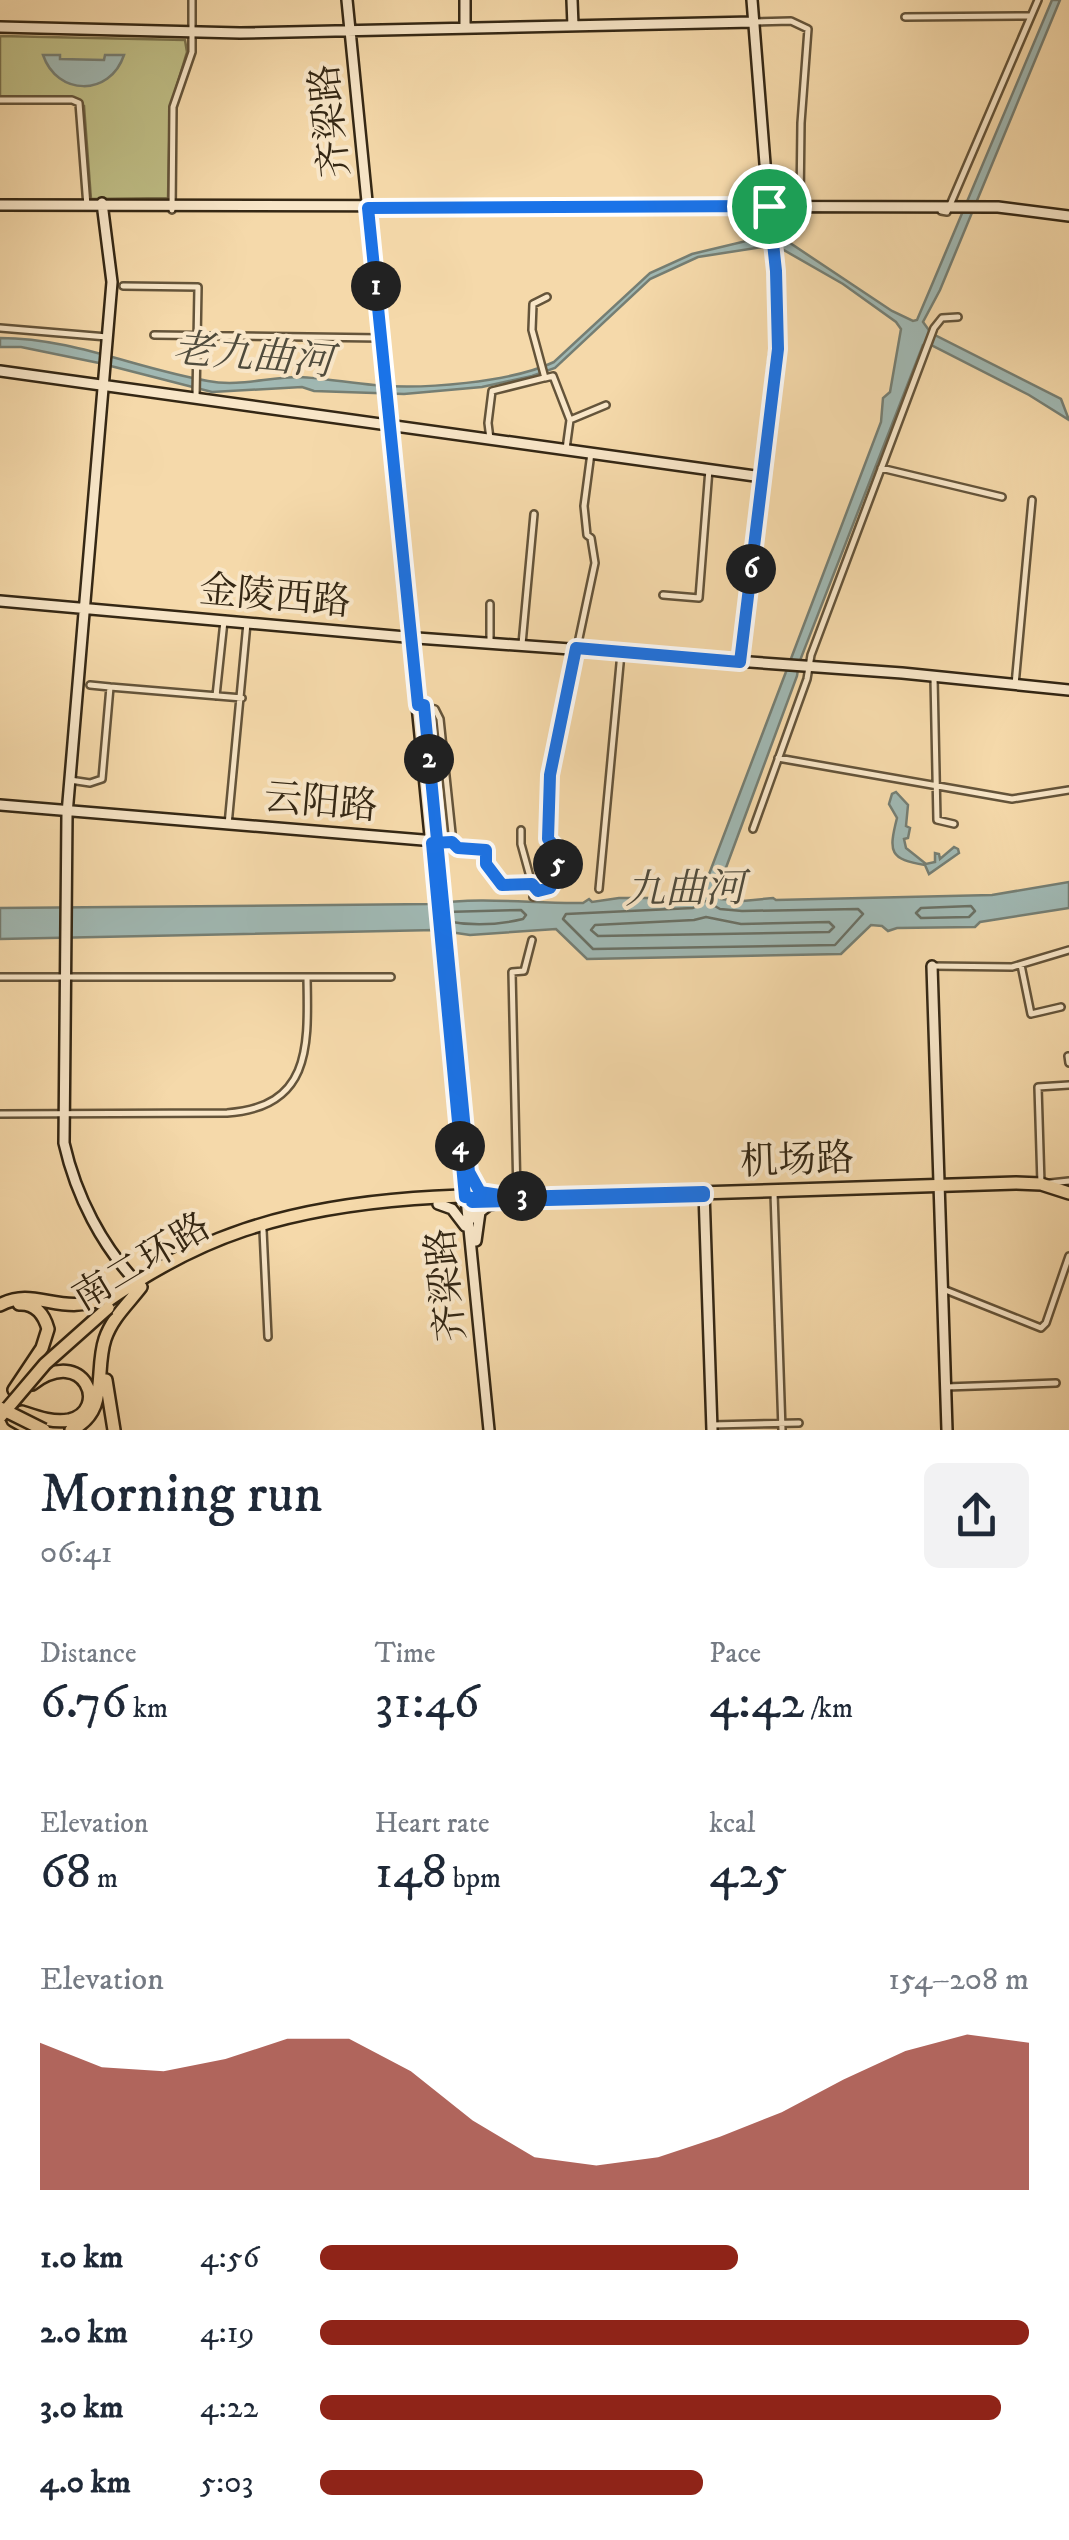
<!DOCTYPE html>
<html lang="en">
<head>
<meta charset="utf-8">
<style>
  :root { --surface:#fff; --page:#f2f2f3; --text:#1f2937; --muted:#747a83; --accent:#8f2418 }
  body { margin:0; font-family:"IM FELL DW Pica","Noto Serif SC",serif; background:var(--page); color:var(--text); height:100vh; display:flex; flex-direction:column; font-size:38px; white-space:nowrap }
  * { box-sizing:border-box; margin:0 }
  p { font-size:32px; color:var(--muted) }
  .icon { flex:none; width:55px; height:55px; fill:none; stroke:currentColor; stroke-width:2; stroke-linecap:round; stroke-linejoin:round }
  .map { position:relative; height:1430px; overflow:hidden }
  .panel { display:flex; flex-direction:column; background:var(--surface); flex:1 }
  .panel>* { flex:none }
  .pin { position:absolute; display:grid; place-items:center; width:85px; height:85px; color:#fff; margin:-42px; border:5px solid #fff; border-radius:50%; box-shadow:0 2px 10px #0007 }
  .km { position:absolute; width:50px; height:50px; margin:-25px; border-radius:50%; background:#222; color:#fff; font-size:28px; line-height:50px; text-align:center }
  .round { display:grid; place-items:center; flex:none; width:105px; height:105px; border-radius:15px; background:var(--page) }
  .summary { display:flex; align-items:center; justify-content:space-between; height:170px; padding:0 40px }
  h1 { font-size:55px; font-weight:600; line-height:75px }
  .figures { display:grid; grid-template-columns:repeat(3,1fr); gap:15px; height:170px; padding:10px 40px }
  .figures div { display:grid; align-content:center }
  .figures b { font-size:50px; font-weight:600 }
  .figures small { font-size:28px; font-weight:400 }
  .figures p { font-size:28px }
  .chart { height:280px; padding:20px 40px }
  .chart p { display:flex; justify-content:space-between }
  .chart svg { width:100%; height:180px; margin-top:10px; fill:var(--accent); opacity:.7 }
  ul { padding:0 40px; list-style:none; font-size:32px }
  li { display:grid; grid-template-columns:160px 120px 1fr; align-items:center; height:75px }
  li i { height:25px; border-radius:12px; background:var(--accent) }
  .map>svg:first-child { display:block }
</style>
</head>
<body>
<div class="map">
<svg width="1069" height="1430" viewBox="0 0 1069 1430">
  <rect width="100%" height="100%" fill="#f5d9aa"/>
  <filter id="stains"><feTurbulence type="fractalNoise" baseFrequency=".002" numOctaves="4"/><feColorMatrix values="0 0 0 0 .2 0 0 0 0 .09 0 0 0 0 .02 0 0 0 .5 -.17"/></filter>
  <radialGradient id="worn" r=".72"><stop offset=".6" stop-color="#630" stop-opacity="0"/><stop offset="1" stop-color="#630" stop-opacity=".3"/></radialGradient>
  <path fill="#bfbe86" stroke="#7a724d" stroke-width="2.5" d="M0,36L185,40L187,52L170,108L168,198L91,199L84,106L72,98L0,97Z"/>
  <path fill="#a0b8b3" stroke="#757e73" stroke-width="2.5" d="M1052,0H1060L940,290L923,322L931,333L1061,399L1069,420L1029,395L927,343L923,345L799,663L797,676L717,892L721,899L743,901L773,898L776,900L992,895L1069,882V908L980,922L975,927L897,928L888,931L882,926L871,925L841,954L587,959L556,929L470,935L436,930L0,939V908L432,904C484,896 532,904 583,903L589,899L592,902L619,898H693L703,890L881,422L883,398L890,392L901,329L896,322L843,284L775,245L698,257L650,279L555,368L532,376L482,387L404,394L314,391L302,387L212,392L99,363L21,347H0V338C73,338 137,369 208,381C239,387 268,377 299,377C324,378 349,383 374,385C422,390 512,382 554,362L650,273L692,254L767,236L787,241L892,311L913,321L917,320L931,287Z
    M43,55H60V59L104,60L105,55H124C110,97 57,96 43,55Z
    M896,792L908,805L906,826L910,828L908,838L904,839L906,848L926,864L935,862V853L939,854L940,859L954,847L958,849L959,853L929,874L925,865C890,859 888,853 897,818L889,804L892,794Z"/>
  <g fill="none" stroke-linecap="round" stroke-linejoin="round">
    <path stroke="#6a7064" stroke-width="2.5" d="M706,901L720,909L742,911L858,909L863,914L835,945L593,949L563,919L566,914L693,908Z
      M971,906L975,911L969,917L921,918L916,913L921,908Z
      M445,912L521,910L526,915L523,919C498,925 471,926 445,921
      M706,917L741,924L829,922L834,927L829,932L598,936L591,930L595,925L694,920Z"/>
    <defs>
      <path id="street" d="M905,17L1031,16
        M753,22L791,21L808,29L801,123L800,204
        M0,100H72L79,103L87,206
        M172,210L173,107L192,52V0
        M941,211L947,212L1038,0
        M123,286L198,287L196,397
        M547,297L533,304L532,330L545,378L553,376L570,420L566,449
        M0,328L107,337
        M154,335L381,338
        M570,420L606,405
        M490,439L488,423L492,391L544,378
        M881,468L1002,497
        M663,595L699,598L709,469
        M490,604V641
        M522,644L534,514
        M934,678L937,820L954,824
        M90,685L110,687
        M1015,685L1032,500
        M216,696L224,621
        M419,705L435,709L440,719L452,833V842H438
        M778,758L1012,799L1069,790
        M70,780L90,783L102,779L110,687L242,698
        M228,825L247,623
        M753,829L807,679L811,655L934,328L942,318L958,317
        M452,842L458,848L486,850V864L502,885L532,884L521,844V830
        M599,889L621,653
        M533,897L538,891L550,888L557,876L559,852L548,839L550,775L595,563L591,538L587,535L584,506L591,453
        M1021,965L1031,1014L1061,1007
        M932,966L1012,967L1069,950
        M0,977H391
        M1068,1056L1069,1063
        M1069,1085L1038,1087L1041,1184L1069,1181
        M0,1114L227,1113C313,1107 308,1043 307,977
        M774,1193L782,1430
        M517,1195L512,972L524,971L532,940
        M263,1230L268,1337
        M943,1289L1041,1328L1046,1323L1069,1256
        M946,1387L1056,1383
        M712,1425L799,1423"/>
      <path id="secondary" d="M347,0L489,1430
        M465,0V28
        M572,0L573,26
        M0,27L240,33L753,22
        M102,203L112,282L67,814L64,1143C76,1196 102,1247 140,1286
        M0,205L998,207L1069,216
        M0,371L762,477
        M0,601L417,638L902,673L1069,690
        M740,662L778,327L752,0
        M0,805L435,841
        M436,826L440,860
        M932,966L947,1430
        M467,1154L474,1218
        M704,1192L712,1430
        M438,1204L452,1209L465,1226
        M476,1241L480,1212L489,1205L513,1201"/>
      <path id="primary" d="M103,1304C147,1273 193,1247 244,1230C375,1186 530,1196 666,1194C783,1191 899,1186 1016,1183L1041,1184L1069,1193
        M0,1305C37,1285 62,1320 110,1295
        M106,1380L114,1430
        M14,1390L42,1348L48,1329C44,1314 35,1303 19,1304
        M22,1412C37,1417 53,1423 69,1420C110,1411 85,1344 32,1384
        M13,1420L31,1430
        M71,1430C110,1412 94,1372 105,1339C112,1318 128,1304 141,1287"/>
    </defs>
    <use href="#street" stroke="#64543a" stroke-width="10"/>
    <use href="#secondary" stroke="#342714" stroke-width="14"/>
    <use href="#primary" stroke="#342714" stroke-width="16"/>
    <use href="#street" stroke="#f8e6c8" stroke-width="5"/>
    <use href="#secondary" stroke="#f8e6c8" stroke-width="9"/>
    <use href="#primary" stroke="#f5d9aa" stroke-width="11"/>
    <defs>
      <path id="primary-bridge" d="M0,1408L44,1430
        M0,1417L45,1364L108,1308"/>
    </defs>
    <use href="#primary-bridge" stroke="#342714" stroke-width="16" stroke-linecap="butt"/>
    <use href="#primary-bridge" stroke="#f5d9aa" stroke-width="11"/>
  </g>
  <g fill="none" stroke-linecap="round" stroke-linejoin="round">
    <defs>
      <path id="route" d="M769,206L368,208L418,705H424L469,1172L480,1192L513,1197L704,1192V1196L472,1202V1198L465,1197L432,843L452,842L458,848L486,850V864L502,885L532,884L538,891L550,888L557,876L560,852L548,839L550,775L576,648L740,662L778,349L776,271L769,206"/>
    </defs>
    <use href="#route" stroke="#fff" stroke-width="20"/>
    <use href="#route" stroke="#1a73e8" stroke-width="12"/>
  </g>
  <g text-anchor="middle" stroke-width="8" stroke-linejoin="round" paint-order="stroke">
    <g font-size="38" fill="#342714" stroke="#f8e6c8">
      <text transform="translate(329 121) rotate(-96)" y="13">齐梁路</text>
      <text transform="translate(275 595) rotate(5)" y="13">金陵西路</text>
      <text transform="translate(321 801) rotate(5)" y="13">云阳路</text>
      <text transform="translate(797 1159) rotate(-2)" y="13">机场路</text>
      <text transform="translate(141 1261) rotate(-31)" y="13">南二环路</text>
      <text transform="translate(445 1285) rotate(-96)" y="13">齐梁路</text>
    </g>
    <g font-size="40" font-style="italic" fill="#4f4b3c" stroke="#f8e6c8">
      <text transform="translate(253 354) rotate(5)" y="14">老九曲河</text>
      <text transform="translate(685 888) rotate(-1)" y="14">九曲河</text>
    </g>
  </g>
  <rect width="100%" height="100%" filter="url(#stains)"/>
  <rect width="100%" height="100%" fill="url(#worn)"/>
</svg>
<div class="pin" style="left:769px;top:206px;background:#1e9e55"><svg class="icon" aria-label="arrive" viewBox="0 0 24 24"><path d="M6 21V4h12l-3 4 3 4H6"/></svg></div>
<b class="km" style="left:376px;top:286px">1</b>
<b class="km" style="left:429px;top:759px">2</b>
<b class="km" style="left:522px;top:1196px">3</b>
<b class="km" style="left:460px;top:1146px">4</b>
<b class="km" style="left:558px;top:864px">5</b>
<b class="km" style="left:751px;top:569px">6</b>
</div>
<section class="panel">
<div class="summary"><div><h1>Morning run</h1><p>06:41</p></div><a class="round"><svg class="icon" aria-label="share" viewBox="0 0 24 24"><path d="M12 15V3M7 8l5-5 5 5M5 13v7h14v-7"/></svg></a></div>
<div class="figures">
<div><p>Distance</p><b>6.76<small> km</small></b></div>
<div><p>Time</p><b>31:46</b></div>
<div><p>Pace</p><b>4:42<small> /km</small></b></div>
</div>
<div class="figures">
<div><p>Elevation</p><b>68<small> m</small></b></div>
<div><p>Heart rate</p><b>148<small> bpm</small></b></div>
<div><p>kcal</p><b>425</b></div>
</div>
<div class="chart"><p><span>Elevation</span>154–208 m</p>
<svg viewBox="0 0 160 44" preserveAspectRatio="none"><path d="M0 44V8L10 14L20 15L30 12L40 7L50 7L60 15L70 27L80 36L90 38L100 36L110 31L120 25L130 17L140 10L150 6L160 8V44z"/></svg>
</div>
<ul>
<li><b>1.0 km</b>4:56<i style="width:59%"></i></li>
<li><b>2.0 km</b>4:19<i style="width:100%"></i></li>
<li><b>3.0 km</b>4:22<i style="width:96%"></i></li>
<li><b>4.0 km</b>5:03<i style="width:54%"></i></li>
</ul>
</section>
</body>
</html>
